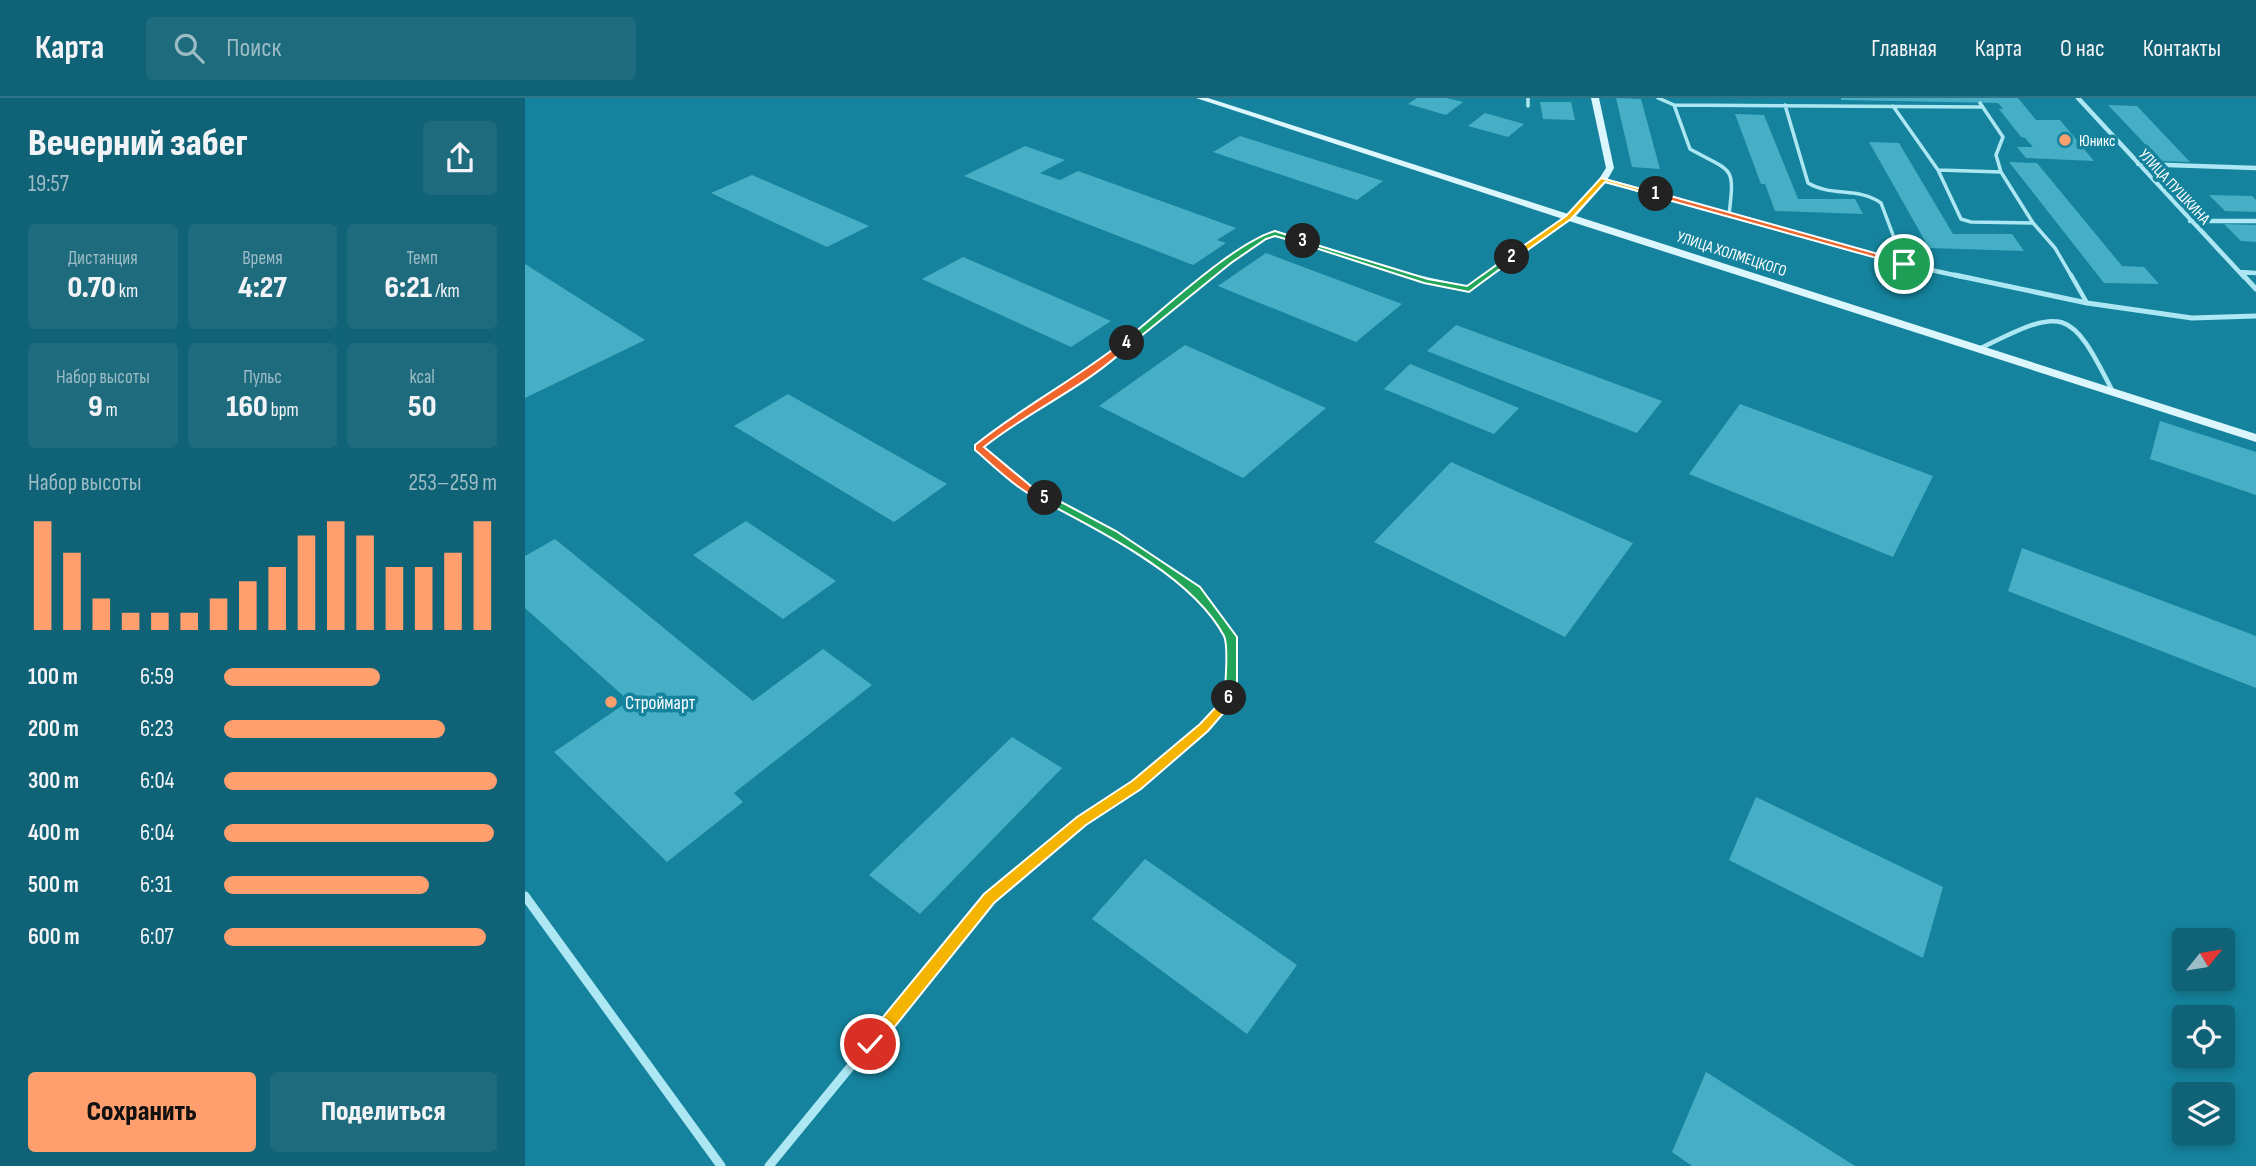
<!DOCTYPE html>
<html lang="ru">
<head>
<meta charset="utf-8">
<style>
  :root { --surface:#106276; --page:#1e6b7e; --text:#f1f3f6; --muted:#9cbcc5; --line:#307688; --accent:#ff9f6e }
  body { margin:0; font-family:"Sofia Sans Condensed",sans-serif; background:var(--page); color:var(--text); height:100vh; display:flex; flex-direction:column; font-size:26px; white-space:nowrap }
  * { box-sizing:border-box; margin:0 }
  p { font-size:23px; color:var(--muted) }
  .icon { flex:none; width:38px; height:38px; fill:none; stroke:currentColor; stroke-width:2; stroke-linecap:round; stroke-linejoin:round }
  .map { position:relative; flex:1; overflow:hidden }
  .details { display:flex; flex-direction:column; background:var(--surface); width:525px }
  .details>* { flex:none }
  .needle { width:46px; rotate:60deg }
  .controls { position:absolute; left:1647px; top:830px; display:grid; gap:14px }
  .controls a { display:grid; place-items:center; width:63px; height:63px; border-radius:7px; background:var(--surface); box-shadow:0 4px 10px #0003; font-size:35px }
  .pin { position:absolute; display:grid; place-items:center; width:60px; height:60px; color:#fff; margin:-30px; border:4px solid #fff; border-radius:50%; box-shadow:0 2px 7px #0007 }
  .km { position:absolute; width:35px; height:35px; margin:-18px; border-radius:50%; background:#222; color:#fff; font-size:19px; line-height:35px; text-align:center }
  .round { display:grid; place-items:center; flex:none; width:74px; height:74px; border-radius:7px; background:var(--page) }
  .summary { display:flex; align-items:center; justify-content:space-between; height:119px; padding:0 28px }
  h1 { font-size:38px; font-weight:800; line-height:52px }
  .figures { display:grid; grid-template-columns:repeat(3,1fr); gap:10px; height:119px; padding:7px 28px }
  .figures div { display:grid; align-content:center; border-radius:7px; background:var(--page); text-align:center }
  .figures b { font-size:30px; font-weight:800 }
  .figures small { font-size:19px; font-weight:400 }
  .figures p { font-size:19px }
  .chart { height:196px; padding:14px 28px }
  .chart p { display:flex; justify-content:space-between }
  .chart svg { width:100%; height:126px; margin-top:7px; stroke:var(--accent); stroke-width:6 }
  .button { display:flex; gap:14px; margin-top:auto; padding:14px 28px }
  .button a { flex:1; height:80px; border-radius:7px; background:var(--accent); color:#111; font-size:28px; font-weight:800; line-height:80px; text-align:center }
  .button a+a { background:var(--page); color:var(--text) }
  ul { padding:0 28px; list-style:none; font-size:23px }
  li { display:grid; grid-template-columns:112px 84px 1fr; align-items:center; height:52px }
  li i { height:18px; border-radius:9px; background:var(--accent) }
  header { display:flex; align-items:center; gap:42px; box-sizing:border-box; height:98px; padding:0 35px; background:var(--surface); border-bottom:2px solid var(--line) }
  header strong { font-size:33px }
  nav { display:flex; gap:38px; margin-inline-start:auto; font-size:24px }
  .search { width:490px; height:63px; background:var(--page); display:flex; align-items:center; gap:18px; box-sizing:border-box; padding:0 24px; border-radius:7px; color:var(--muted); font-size:26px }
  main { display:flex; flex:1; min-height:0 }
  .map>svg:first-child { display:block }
</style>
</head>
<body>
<header>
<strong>Карта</strong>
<div class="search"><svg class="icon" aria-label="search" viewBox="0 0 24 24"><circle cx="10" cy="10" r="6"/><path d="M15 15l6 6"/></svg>Поиск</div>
<nav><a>Главная</a><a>Карта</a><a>О нас</a><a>Контакты</a></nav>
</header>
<main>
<section class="details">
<div class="summary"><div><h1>Вечерний забег</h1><p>19:57</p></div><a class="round"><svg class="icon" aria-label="share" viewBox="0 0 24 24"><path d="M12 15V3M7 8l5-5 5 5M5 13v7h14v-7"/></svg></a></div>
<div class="figures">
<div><p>Дистанция</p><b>0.70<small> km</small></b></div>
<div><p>Время</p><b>4:27</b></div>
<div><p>Темп</p><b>6:21<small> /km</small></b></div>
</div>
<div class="figures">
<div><p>Набор высоты</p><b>9<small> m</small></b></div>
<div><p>Пульс</p><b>160<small> bpm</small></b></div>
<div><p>kcal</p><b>50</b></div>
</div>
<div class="chart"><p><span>Набор высоты</span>253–259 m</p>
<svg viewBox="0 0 160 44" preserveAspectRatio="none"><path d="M5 44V6M15 44V17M25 44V33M35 44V38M45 44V38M55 44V38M65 44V33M75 44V27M85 44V22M95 44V11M105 44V6M115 44V11M125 44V22M135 44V22M145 44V17M155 44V6"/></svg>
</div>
<ul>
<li><b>100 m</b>6:59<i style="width:57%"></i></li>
<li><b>200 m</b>6:23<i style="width:81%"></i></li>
<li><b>300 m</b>6:04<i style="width:100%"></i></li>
<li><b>400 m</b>6:04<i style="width:99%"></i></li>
<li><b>500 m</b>6:31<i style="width:75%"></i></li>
<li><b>600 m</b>6:07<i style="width:96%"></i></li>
</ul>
<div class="button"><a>Сохранить</a><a>Поделиться</a></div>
</section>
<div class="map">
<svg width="1731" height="1068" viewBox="0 0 1731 1068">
  <rect width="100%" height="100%" fill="#15839d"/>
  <path fill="#46afc6" d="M892,0H921L938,4L921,17L883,6Z
    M1091,0L1116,1L1135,71L1107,69Z
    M1316,0H1493L1511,22H1535L1569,63L1501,60L1492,49H1508L1500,40L1496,39L1474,11H1478L1473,5L1316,2Z
    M1015,4H1046L1050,22L1018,21Z
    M1583,7L1612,8L1665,64L1636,63Z
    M960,15L999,26L983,39L943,28Z
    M1210,16L1239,17L1273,101H1330L1338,116L1250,113L1240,86H1236Z
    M715,38L858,83L832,102L688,54Z
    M1344,44L1374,45L1428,136H1487L1499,153L1404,150Z
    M500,48L540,62L515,75L535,82L553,73L711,130L692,142L701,145L668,167L439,78Z
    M1484,64L1512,65L1597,168L1619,169L1634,186L1579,185Z
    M227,77L344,128L302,149L186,95Z
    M1684,97L1727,98L1731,102V114L1700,113Z
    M1699,126L1731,127V144L1716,143Z
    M741,155L877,206L831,244L693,188Z
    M438,159L586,223L546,249L397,181Z
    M0,166L120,242L0,300Z
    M931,227L1137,303L1112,335L902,253Z
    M660,247L801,310L718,380L574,308Z
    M885,266L994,310L969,336L859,291Z
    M263,296L422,386L369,424L209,328Z
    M1215,306L1408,378L1368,459L1164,376Z
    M1635,323L1731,354V397L1625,361Z
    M926,364L1108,445L1040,539L849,444Z
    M221,423L311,483L258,521L168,457Z
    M30,441L228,603L298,551L347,587L209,695L218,704L142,764L29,654L104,603L0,510V458Z
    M1497,450L1731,538V590L1483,493Z
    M487,639L537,670L395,816L344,777Z
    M1231,699L1418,789L1398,860L1204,762Z
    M620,761L772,867L722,936L567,821Z
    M1181,974L1330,1068H1167L1147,1054Z"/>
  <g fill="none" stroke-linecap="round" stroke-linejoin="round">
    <path stroke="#ace7f3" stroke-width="3.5" d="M1003,0V8
      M1133,0L1149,7L1456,9
      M1455,5L1478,39L1471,57L1476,74L1508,125L1530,150L1547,179
      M1149,7L1165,51C1208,75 1210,66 1204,117
      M1260,7L1283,85C1306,99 1334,89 1356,105L1379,166
      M1368,8L1413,72L1436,121L1446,124L1508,125
      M1413,72L1476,74"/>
    <path stroke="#ace7f3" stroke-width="4.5" d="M1546,177L1562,205
      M1454,251C1540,208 1545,209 1588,294"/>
    <path stroke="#ace7f3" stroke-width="4.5" d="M1553,0L1719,179
      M1613,66L1731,70
      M1078,82L1379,166L1438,179
      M1665,123H1731
      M1715,174L1731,175
      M685,179L738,139L750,135L887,179
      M962,179L1044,120"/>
    <path stroke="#ace7f3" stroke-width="5" d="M881,177L944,191L964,177
      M1430,177L1562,205L1667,220L1731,218
      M1718,177L1731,191
      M531,406L504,391L453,349L476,331L565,274L687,177"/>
    <path stroke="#ace7f3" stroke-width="7" d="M528,404L587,436L671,492L706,539V598L679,629L595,697"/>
    <path stroke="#ace7f3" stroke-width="9" d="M0,798L196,1068
      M244,1068L464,800L556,723L598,695"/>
    <path fill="#dbf6fd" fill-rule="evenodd" d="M671,0H683L1043,116L1074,81L1081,70L1066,0H1074L1089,70L1081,84L1051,118L1731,336V344L1041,122Z"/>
  </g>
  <path fill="#f0652b" stroke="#fff" stroke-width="2" d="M1131,94L1382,164L1383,166L1377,167L1129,98Z"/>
  <path fill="#f5b400" stroke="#fff" stroke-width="2" d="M1076,80L1135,96L1131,98L1080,84L1046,121L990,161H984V158L1041,118Z"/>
  <path fill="#22a559" stroke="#fff" stroke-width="2" d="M775,142L903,181L942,188L984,158L991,159L944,194L899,185L775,145Z"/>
  <path fill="#22a559" stroke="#fff" stroke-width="2" d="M750,133L781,143L778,146L750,138L741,141L706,165L605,247H599V243C636,214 708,145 750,133Z"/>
  <path fill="#f0652b" stroke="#fff" stroke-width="2" d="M599,243L606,245C564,288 506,311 459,349L507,389L523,397V402C504,404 466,365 450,352V347C497,309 551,281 599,243Z"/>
  <path fill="#22a559" stroke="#fff" stroke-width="2" d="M516,397H523L591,433L675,489L712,539V598L708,604H700L698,600L700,596C700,583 704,548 699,538C667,478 575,433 516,402Z"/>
  <path fill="#f5b400" stroke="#fff" stroke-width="2" d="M704,595L710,600L708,604L683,633L616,691L561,727L469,805L351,952L345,954L340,952L337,946L340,941L459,796L552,719L607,683L675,626Z"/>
  <g fill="#ff9f6e" stroke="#15839d" stroke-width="2.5">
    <circle cx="1540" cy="42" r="7"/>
    <circle cx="86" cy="604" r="7"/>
  </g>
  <g text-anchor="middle" stroke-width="7" stroke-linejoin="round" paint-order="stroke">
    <g font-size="16" fill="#fff" stroke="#15839d" text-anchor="start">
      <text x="1554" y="48">Юникс</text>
    </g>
    <g font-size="16" fill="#fff" stroke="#15839d">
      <text transform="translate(1650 88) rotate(47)" y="6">УЛИЦА ПУШКИНА</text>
      <text transform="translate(1207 155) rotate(18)" y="6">УЛИЦА ХОЛМЕЦКОГО</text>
    </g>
    <g font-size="19" fill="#fff" stroke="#15839d" text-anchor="start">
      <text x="100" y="611">Строймарт</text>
    </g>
  </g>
</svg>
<div class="controls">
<a><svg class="needle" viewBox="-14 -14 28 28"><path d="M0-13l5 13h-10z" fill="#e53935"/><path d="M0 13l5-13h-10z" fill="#9cbcc5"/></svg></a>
<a><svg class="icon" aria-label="locate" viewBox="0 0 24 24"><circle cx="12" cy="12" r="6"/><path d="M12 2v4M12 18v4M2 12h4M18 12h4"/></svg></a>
<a><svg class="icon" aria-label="layers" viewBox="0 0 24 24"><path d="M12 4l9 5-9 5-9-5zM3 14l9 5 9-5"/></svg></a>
</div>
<div class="pin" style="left:1379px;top:166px;background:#1e9e55"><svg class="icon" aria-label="arrive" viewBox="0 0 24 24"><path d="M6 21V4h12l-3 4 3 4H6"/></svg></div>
<div class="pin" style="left:345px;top:946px;background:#d93025"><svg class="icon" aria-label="check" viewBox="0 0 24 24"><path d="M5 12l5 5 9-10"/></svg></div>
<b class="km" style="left:1131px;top:96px">1</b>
<b class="km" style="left:987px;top:159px">2</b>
<b class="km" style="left:778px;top:143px">3</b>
<b class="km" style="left:602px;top:245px">4</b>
<b class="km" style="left:520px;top:400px">5</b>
<b class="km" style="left:704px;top:600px">6</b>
</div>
</main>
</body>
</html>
